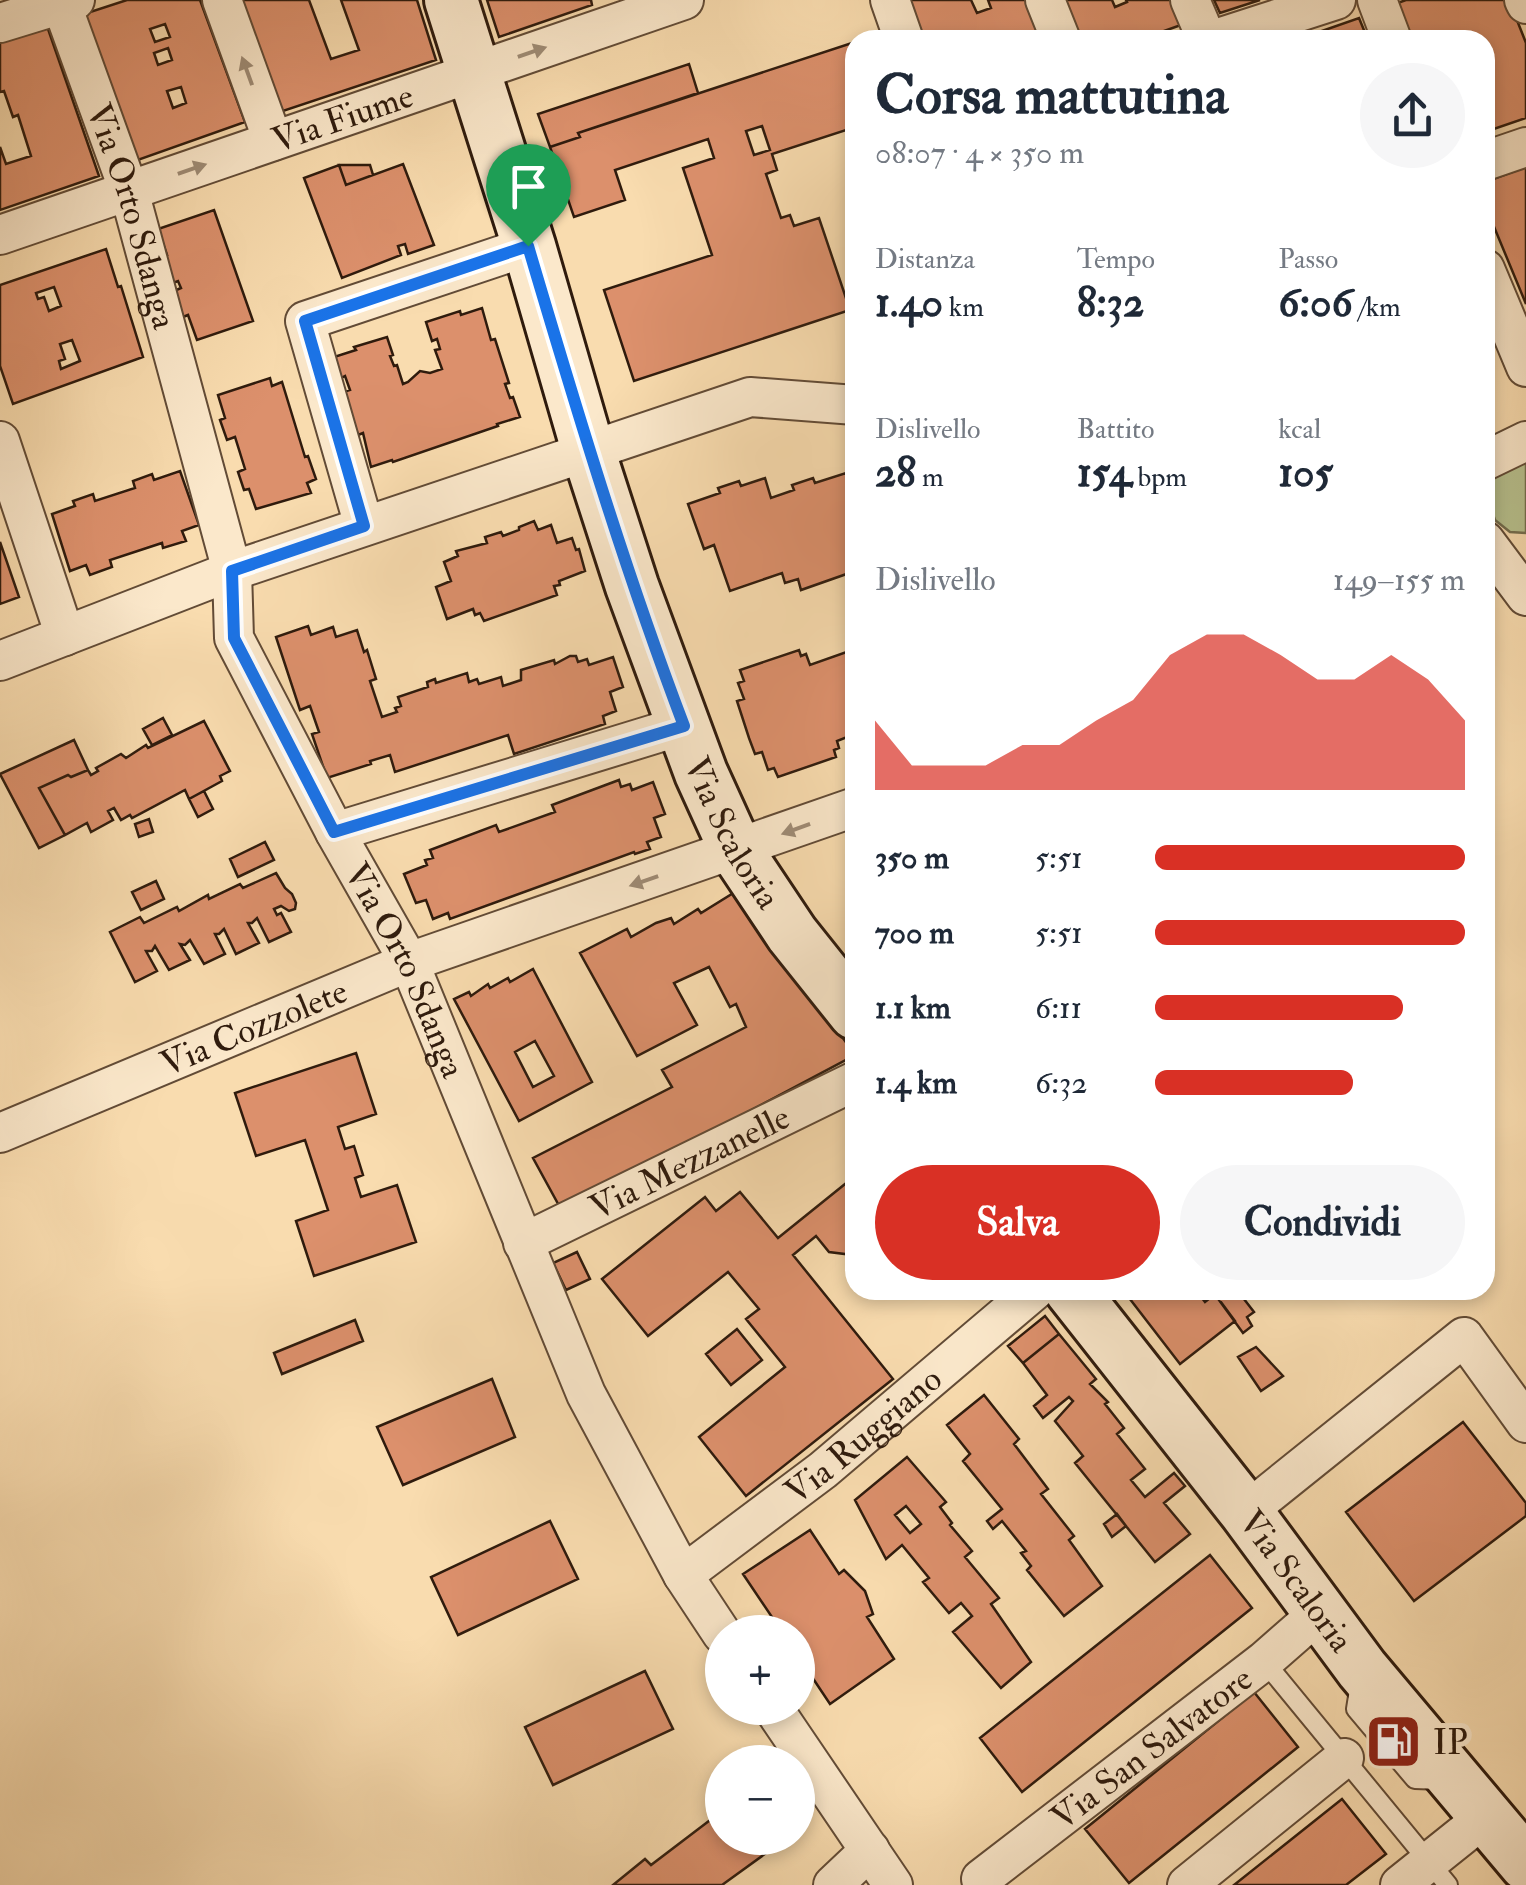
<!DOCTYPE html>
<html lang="it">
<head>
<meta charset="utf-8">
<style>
  :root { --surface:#fff; --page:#f6f6f7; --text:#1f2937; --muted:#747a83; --accent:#d93025 }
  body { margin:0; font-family:"IM FELL Double Pica",serif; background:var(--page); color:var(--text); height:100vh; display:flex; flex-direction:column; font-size:38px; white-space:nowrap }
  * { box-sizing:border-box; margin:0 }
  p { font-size:32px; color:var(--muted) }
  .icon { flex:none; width:55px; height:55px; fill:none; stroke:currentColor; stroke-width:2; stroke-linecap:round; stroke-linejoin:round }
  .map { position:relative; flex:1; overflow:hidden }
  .sheet { position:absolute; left:845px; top:30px; width:650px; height:1270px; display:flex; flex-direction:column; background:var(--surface); border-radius:30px; box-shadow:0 5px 15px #0003 }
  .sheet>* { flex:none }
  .controls { position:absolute; left:705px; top:1615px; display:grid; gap:20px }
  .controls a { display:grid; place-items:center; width:110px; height:110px; border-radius:50%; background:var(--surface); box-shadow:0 5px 15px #0003; font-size:50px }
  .pin { position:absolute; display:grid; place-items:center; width:85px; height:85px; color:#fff; margin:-102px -42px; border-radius:50% 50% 50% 0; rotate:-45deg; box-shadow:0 0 10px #0007 }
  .pin .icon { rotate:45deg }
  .round { display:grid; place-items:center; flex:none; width:105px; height:105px; border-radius:52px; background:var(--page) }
  .headline { display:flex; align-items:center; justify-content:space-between; height:170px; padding:0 30px }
  h1 { font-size:55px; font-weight:800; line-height:75px }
  .stats { display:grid; grid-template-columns:repeat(3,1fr); gap:15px; height:170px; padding:10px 30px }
  .stats div { display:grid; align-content:center }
  .stats b { font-size:42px; font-weight:800 }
  .stats small { font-size:28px; font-weight:400 }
  .stats p { font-size:28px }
  .chart { height:280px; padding:20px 30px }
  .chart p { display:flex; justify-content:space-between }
  .chart svg { width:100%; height:180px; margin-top:10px; fill:var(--accent); opacity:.7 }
  .action { display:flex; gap:20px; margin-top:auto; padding:20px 30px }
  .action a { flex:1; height:115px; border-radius:60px; background:var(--accent); color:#fff; font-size:40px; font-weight:800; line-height:115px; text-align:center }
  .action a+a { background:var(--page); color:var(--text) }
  ul { padding:0 30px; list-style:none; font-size:32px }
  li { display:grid; grid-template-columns:160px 120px 1fr; align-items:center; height:75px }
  li i { height:25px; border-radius:12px; background:var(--accent) }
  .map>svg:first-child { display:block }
</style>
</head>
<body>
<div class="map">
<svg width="1526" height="1885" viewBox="0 0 1526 1885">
  <rect width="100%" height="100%" fill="#f9dcaf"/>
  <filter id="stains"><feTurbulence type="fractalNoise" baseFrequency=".002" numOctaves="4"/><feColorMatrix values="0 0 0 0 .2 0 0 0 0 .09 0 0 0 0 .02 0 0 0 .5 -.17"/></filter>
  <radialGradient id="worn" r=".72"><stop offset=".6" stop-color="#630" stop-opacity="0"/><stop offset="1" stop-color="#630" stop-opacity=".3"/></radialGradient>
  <path fill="#b8c28f" stroke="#746e4e" stroke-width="2.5" d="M1510,463L1526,464V533L1510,532L1495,520L1487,497L1491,478Z"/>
  <path fill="#dc906c" stroke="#2f1b0d" stroke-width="2.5" fill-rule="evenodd" d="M127,0H200L245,122L135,161L84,14ZM165,24L170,37L155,42L150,29ZM168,48L172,60L158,65L154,53ZM181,87L186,103L173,108L167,91Z
    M241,0H309L331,59L359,50L341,0H417L436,60L280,112Z
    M487,0H591L592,5L499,37Z
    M909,0H971L977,13L991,8L988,0H1030L1046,40H1004L1003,38L996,40L993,33L984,36L986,40H924Z
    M1060,0H1112L1115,7L1127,2L1126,0H1171L1181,25L1139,40H1077Z
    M1214,0H1260L1220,13Z
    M1406,0H1509L1526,43V118L1485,132V73L1491,71L1485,57V40H1478L1476,36L1465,40H1406L1392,5Z
    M1359,18L1368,40H1296Z
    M47,26L99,176L0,210V147L6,164L31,156L18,115L13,117L4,91L0,92V42Z
    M855,42V148L849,129L772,154L777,170L766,174L781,218L790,215L794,226L819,218L850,310L634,381L604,290L712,255L683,168L714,158L708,139L615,170L625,200L574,217L550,147L580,137L578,133ZM762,126L770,150L754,155L746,131Z
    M689,64L698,93L578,133L580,137L550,147L538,114Z
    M403,164L434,245L408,254L405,244L398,246L401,255L342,278L304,178L339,165L346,185Z
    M339,165H370L373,175L346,185Z
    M1526,167V304L1485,205V182Z
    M214,210L253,321L197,340L188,315L183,317L174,291L181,288L178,281L170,284L161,257L167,255L158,229Z
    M106,249L118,287L121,286L143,357L13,404L0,366V285ZM54,287L61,306L49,311L44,297L38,299L36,293ZM72,340L80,361L61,369L59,361L65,359L60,344Z
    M482,308L491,340L495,339L509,383L505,384L510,398L513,397L520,417L497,424L498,426L393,462L392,460L371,467L363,433L358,435L343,392L350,390L345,376L341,378L334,357L356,350L354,347L387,337L393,355L390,356L394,366L397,365L403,384L408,382L420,371L430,373L442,369L435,350L440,349L437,339L432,341L426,322L460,311L461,315Z
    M270,378L272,386L282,382L305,457L308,456L316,479L307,483L311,493L256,509L249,489L244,490L238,472L245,469L235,437L227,440L220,420L225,418L218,395Z
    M180,471L199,525L182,531L186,541L163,548L162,543L110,560L112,567L90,575L86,565L70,571L52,514L75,506L73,501L93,494L95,501L135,488L133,481L152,474L154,480Z
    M846,473L855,500V571L801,590L798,579L785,583L782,573L730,591L714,545L704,549L688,504L720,493L718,488L739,481L741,486L765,478L771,498L794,490L792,485L813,478L815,483Z
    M534,521L538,530L551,525L557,543L572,538L576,550L579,549L585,571L559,581L560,585L554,586L557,595L484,621L480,613L475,615L473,609L447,619L436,587L451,581L444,562L458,556L456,551L487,543L485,537L501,532L503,536L519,530V527Z
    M0,542L19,597L0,604Z
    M308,626L311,635L333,627L336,637L357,630L364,652L367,650L376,679L370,681L382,717L397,712L395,708L401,706L398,697L428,687L427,682L435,679L436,683L467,673L469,682L477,679L479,684L501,677L503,686L521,680V670L554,660L555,664L570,656H576L578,662L587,659L589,665L613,657L623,687L610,692L616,711L603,716L605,724L514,754L508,735L395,772L390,755L370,761L371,764L327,778L312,734L319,732L310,706L300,710L276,637Z
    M855,649V734L837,741L839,748L834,750L836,757L778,777L774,768L768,770L762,752L755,754L749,738L737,701L744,699L738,683L744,681L740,670L799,650L801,656L806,654L810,665Z
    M163,718L172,735L152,745L143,729Z
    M204,721L230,771L220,776L222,781L189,799L185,790L132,818L130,815L121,820L114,808L108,811L113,820L91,832L87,823L65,835L39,788L68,775L71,777L88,770L91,775L98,771L96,768L121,754L126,758L146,745L148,748Z
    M74,740L88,770L71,777L68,775L39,788L65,835L39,848L0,774Z
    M619,780L621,787L630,784L632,790L653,782L665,814L654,818L661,837L647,842L650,849L635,854L634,852L450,919L448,913L433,919L426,900L416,903L404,874L427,865L425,860L433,858L430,850L496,825L499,832L555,812L552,805Z
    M204,791L213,809L198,817L189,799Z
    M149,819L153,832L139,837L135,824Z
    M265,842L274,860L238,877L230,859Z
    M276,873L285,888L292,894L296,903L295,909L289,911L281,906L274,909L277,915L281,913L291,932L269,942L257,918L252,923H248L259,943L236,954L224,929L219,934H215L225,954L204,964L190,940L185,945L180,944L190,960L169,970L155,946L152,951H146L157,971L135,982L110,932L140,917L144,923L177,907L179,911L208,895L209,899L240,884L243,888Z
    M156,881L164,899L141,910L132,892Z
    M735,892L748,915L750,913L796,972L855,1055L562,1211L533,1158L672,1087L662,1070L746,1027L736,1004L730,1007L709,967L674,983L697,1025L637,1056L580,953L627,929L631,937L656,923L671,918L674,924L698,909L701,913Z
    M533,969L592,1082L519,1121L454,999L469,992L471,996L488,984L490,988L508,978L510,982ZM535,1041L554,1076L533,1087L515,1052Z
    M356,1053L376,1114L338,1127L345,1149L354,1146L363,1175L355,1178L361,1197L397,1185L416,1242L314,1276L296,1221L328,1210L305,1140L256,1156L235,1093Z
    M855,1176L853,1255L829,1252L816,1236L793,1255L893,1379L746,1496L699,1437L785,1367L746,1319L759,1309L728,1272L648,1336L602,1279L705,1197L716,1211L740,1192L778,1238Z
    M577,1252L590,1279L566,1290L553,1263Z
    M1123,1290H1196L1205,1302L1215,1294L1235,1321L1180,1364Z
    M1196,1290H1215L1217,1292L1205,1302Z
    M1233,1290H1237L1254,1312L1247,1317L1252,1326L1243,1333L1219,1300Z
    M1045,1316L1059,1334L1023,1363L1008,1346Z
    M355,1320L363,1341L282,1374L274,1353Z
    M737,1329L762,1360L731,1385L706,1354Z
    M1059,1334L1096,1379L1090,1384L1108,1402L1105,1404L1124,1428L1117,1434L1145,1469L1131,1480L1145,1497L1174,1473L1185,1486L1164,1503L1190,1534L1155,1562L1075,1463L1083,1456L1055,1421L1073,1401L1069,1397L1043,1418L1034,1406L1047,1395L1023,1363Z
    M1256,1347L1283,1376L1261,1391L1238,1357Z
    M492,1379L515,1437L403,1485L377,1427Z
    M984,1395L1019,1439L1014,1444L1048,1489L1041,1494L1074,1536L1069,1540L1102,1586L1064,1616L1027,1570L1031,1566L1021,1553L1026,1551L1002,1521L993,1529L987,1521L1002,1509L963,1461L970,1454L947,1425Z
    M1463,1422L1526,1503V1516L1414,1601L1346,1512Z
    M907,1457L946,1502L940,1507L952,1523L950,1525L972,1551L965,1557L999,1598L991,1604L1031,1662L1001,1688L953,1632L972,1616L961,1603L949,1613L923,1582L929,1578L902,1545L886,1559L855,1500ZM906,1506L921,1524L910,1533L895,1515Z
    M1117,1514L1126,1526L1112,1537L1104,1524Z
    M550,1521L578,1579L458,1635L431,1577Z
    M810,1530L839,1574L844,1570L865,1591L873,1614L867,1617L894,1659L830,1704L798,1656V1632H782L743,1574Z
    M1210,1555L1252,1608L1022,1792L980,1738Z
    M645,1671L673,1729L553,1785L525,1727Z
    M1254,1692L1298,1747L1129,1883L1085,1829Z
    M1342,1799L1386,1854L1346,1885H1234Z
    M722,1811V1838H787L722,1885H613L645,1859L651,1865Z"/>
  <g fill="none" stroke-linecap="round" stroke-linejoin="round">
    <defs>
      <path id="lane" d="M1264,1661L1448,1885
        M1360,1684L1356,1709L1415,1779L1442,1780"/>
      <g id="street">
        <path id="s1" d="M60,0L129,191L232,571L234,638L335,832L409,962L586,1394L683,1575L722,1634"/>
        <path d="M222,0L273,141"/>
        <path d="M890,0L904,40"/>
        <path d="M1045,0L1061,40"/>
        <path d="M1190,0L1207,40"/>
        <path d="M1377,0L1392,40"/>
        <path d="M1524,0L1526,4"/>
        <path d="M0,23L75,0"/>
        <path d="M1212,40L1336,0"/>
        <path d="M1485,161L1526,147"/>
        <path id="s2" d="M0,235L684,0"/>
        <path d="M1485,269L1526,367"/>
        <path d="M0,441L65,636"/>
        <path d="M1485,461L1526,441"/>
        <path d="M364,526L305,321L529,246"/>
        <path d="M1485,541L1526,596"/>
        <path d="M0,661L232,571L750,397L855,405"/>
        <path d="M335,832L684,725"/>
        <path id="s3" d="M0,1133L409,962L855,807"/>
        <path id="s4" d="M523,1243L855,1081"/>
        <path d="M1246,1512L1464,1337L1526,1423"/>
        <path id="s5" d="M683,1575L823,1470L1035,1290"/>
        <path d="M773,1708L893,1885"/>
        <path id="s6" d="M981,1879L1264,1661L1320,1612"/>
        <path d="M833,1885L870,1850"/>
        <path d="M1187,1885L1344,1758"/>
        <path d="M1400,1885L1485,1817"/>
      </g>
      <g id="secondary">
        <path id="s7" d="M451,0L529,246L588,450L632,586L701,773L736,850L792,934L855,1013"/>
        <path id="s8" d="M1071,1290L1246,1512L1362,1669L1526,1864"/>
      </g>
    </defs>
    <use href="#lane" stroke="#624b36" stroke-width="22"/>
    <use href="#street" stroke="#624b36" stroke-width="42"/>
    <use href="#secondary" stroke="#2f1b0d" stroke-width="58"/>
    <use href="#lane" stroke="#fbe8cb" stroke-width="18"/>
    <use href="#street" stroke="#fbe8cb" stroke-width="38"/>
    <use href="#secondary" stroke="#fbe8cb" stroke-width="52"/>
  </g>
  <defs><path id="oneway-solid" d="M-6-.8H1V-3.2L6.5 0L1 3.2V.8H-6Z" transform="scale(2.5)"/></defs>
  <g fill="#9f8c76">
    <use href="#oneway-solid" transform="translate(532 52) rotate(-19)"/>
    <use href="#oneway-solid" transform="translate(247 71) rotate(-110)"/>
    <use href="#oneway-solid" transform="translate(192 169) rotate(-19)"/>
    <use href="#oneway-solid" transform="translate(796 829) rotate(160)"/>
    <use href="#oneway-solid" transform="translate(644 881) rotate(161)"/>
  </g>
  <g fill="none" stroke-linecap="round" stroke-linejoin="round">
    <defs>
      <path id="route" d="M528,246C576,408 624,568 684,726L334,832L234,638L232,571L364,526L305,321Z"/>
    </defs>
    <use href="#route" stroke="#fff" stroke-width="20"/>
    <use href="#route" stroke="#1a73e8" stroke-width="12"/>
  </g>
  <defs>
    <symbol id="fuel-square" viewBox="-11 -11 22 22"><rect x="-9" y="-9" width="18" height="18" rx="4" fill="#8f2418" stroke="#fbe8cb"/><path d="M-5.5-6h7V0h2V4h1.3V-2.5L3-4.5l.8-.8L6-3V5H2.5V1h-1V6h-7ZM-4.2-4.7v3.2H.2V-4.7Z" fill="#fff"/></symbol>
  </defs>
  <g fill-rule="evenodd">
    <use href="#fuel-square" x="1362" y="1710" width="63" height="63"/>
  </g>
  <g text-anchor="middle" stroke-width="10" stroke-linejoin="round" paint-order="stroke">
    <g font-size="35" fill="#2f1b0d" stroke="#fbe8cb">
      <text dy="12" stroke="none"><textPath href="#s2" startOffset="362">Via Fiume</textPath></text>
      <text dy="12" stroke="none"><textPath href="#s1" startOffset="228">Via Orto Sdanga</textPath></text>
      <text dy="12" stroke="none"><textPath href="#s7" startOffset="880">Via Scaloria</textPath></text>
      <text dy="12" stroke="none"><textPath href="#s1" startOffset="1038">Via Orto Sdanga</textPath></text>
      <text dy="12" stroke="none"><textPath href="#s3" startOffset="275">Via Cozzolete</textPath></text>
      <text dy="12" stroke="none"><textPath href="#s4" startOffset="185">Via Mezzanelle</textPath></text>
      <text dy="12" stroke="none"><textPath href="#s5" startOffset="228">Via Ruggiano</textPath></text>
      <text dy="12" stroke="none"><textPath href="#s8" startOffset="368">Via Scaloria</textPath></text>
      <text dy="12" stroke="none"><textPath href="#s6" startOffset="215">Via San Salvatore</textPath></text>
    </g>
    <g font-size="35" fill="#2f1b0d" stroke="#fbe8cb" text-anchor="start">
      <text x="1433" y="1754">IP</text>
    </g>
  </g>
  <rect width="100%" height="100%" filter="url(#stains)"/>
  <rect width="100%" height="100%" fill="url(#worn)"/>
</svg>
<div class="controls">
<a>+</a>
<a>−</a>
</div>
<div class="pin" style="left:528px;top:246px;background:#1e9e55"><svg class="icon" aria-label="arrive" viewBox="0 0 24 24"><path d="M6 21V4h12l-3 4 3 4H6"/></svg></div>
<section class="sheet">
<div class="headline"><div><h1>Corsa mattutina</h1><p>08:07 · 4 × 350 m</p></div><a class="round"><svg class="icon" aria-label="share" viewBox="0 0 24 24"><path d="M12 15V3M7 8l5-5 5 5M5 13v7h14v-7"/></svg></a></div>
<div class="stats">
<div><p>Distanza</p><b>1.40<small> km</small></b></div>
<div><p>Tempo</p><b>8:32</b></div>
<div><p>Passo</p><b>6:06<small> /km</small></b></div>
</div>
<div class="stats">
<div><p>Dislivello</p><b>28<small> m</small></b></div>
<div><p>Battito</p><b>154<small> bpm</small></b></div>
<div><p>kcal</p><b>105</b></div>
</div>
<div class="chart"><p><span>Dislivello</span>149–155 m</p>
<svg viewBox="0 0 160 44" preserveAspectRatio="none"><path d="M0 44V27L10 38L20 38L30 38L40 33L50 33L60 27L70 22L80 11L90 6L100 6L110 11L120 17L130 17L140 11L150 17L160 27V44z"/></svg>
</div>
<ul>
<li><b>350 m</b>5:51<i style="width:100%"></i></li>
<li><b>700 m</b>5:51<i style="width:100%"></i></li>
<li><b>1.1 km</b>6:11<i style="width:80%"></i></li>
<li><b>1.4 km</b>6:32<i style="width:64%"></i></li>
</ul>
<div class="action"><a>Salva</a><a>Condividi</a></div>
</section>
</div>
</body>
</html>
